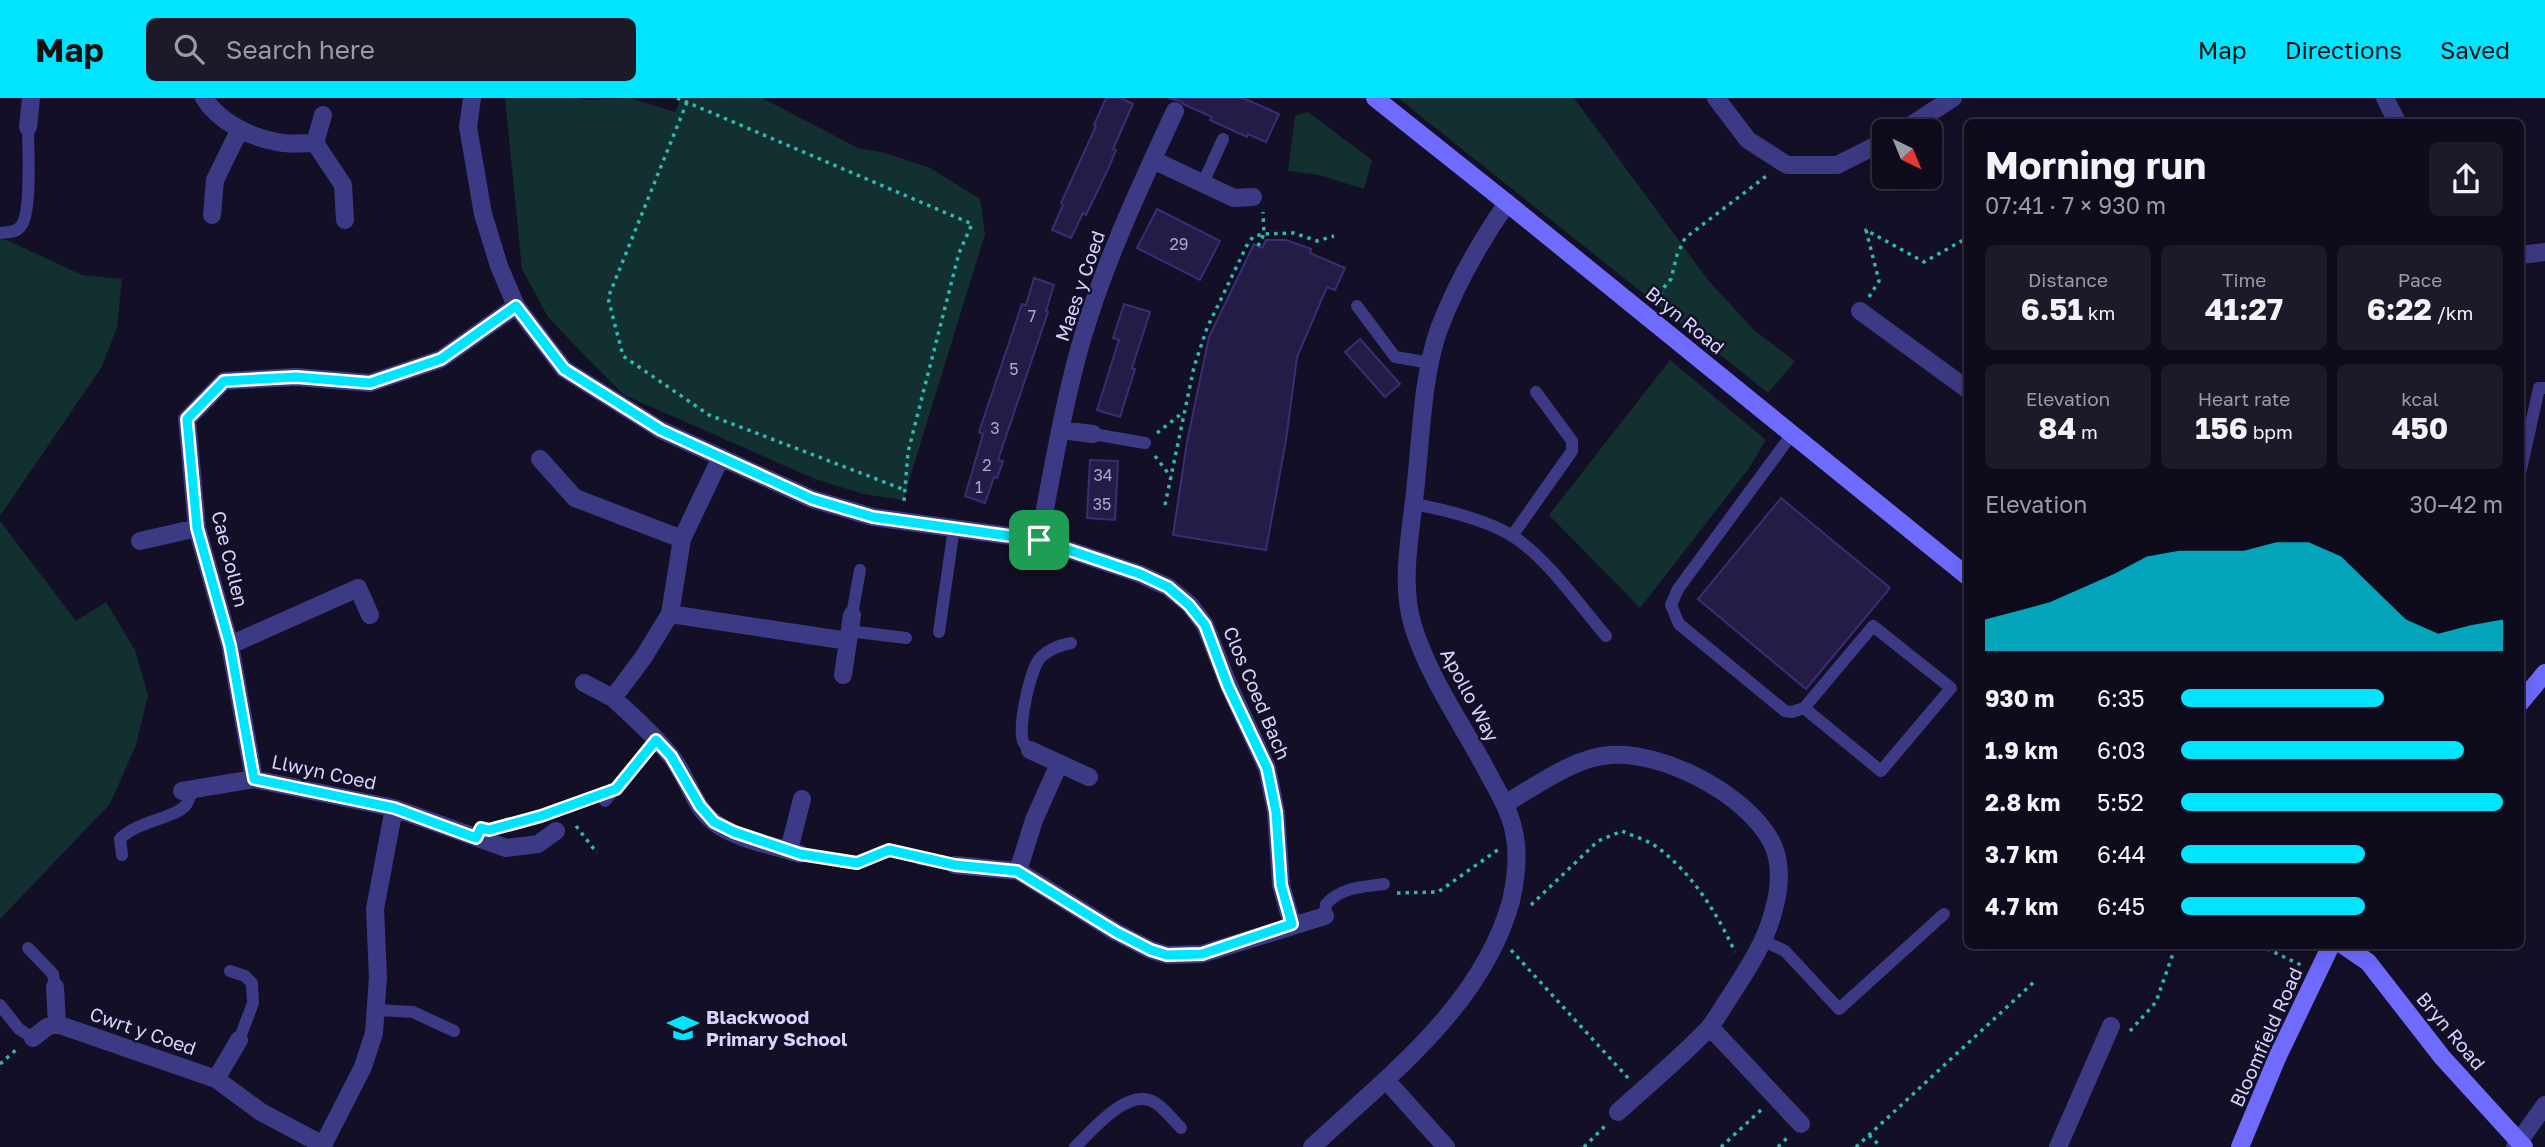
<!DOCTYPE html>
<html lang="en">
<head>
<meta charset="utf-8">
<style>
  :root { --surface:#0e0b1c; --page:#1c1929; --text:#f1f3f6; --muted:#9b9ba3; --line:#2e2b3b; --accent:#00e5ff }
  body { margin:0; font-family:"Golos Text",sans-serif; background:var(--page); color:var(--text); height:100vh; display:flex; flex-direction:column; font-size:26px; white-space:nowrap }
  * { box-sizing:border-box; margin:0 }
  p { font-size:23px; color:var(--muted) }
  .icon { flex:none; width:38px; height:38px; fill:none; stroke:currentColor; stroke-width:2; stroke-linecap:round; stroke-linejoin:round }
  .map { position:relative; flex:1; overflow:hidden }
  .details { position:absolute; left:1964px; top:21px; width:560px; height:830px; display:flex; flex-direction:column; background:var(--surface); border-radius:10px; box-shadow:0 7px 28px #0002,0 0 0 2px var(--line) }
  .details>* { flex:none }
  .needle { width:46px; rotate:137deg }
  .tools { position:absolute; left:1872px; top:21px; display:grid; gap:14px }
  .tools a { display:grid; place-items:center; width:70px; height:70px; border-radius:10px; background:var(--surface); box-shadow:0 7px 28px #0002,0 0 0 2px var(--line); font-size:35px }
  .pin { position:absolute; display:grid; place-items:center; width:60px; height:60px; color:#fff; margin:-30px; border-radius:14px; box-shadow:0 4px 10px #0006 }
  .round { display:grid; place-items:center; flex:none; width:74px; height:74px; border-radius:10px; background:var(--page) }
  .overview { display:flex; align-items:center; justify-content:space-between; height:119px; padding:0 21px }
  h1 { font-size:38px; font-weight:700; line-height:52px }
  .stats { display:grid; grid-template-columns:repeat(3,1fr); gap:10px; height:119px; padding:7px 21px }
  .stats div { display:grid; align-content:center; border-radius:10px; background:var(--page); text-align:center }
  .stats b { font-size:30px; font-weight:700 }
  .stats small { font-size:19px; font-weight:400 }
  .stats p { font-size:19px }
  .chart { height:196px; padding:14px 21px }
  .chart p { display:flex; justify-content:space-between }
  .chart svg { width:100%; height:126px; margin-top:7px; fill:var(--accent); opacity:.7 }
  ul { padding:0 21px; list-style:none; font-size:23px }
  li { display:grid; grid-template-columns:112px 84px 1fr; align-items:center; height:52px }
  li i { height:18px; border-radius:9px; background:var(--accent) }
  header { display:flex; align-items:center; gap:42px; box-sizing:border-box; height:98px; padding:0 35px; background:var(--accent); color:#111 }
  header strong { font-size:33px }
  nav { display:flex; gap:38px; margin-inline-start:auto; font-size:24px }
  .search { width:490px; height:63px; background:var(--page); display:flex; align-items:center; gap:18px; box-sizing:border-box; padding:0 24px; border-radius:10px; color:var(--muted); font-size:26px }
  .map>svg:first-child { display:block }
</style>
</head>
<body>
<header>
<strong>Map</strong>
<div class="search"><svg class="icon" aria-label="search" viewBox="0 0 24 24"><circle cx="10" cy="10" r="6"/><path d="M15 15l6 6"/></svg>Search here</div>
<nav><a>Map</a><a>Directions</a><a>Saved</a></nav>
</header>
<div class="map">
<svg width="2545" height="1049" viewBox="0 0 2545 1049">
  <rect width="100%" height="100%" fill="#130f26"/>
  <path fill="#12302f" d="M505,0H577L587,2L630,0L675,14L681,0H762L860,51L882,54L930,70L980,101L985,136L903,402L863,396L815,381L624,297L586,259L548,219L522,171Z
    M1398,0H1574L1708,182L1754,232L1795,263L1768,295Z
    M1308,14L1372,62L1364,91L1319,77L1288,73L1295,18Z
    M0,141L9,143L82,177L122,181L117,230L101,270L0,418Z
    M1670,262L1766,342L1749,370L1640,510L1549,417Z
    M0,423L76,523L106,504L135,552L148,597L136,647L110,706L0,821Z"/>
  <path fill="#241b47" stroke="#3b2d73" stroke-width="2" d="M1106,0H1121L1133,6L1113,51L1116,52L1109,69L1086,117L1083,115L1071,140L1052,132L1063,107L1061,105L1096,28L1094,27Z
    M1168,0H1243L1279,16L1266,44L1248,36L1247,39L1210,22L1212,19L1185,7L1180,3Z
    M1157,111L1220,143L1200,182L1137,150Z
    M1266,142H1286L1311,151L1310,155L1345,170L1335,192L1327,189L1297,259L1286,342L1266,452L1173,437L1187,344L1209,239L1254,146L1262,150Z
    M1034,180L1054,187L1046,213L1048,214L998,362L1003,363L997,380L994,379L985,405L965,398L983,336L979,334L1022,206L1026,207Z
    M1124,206L1150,214L1132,270L1135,271L1120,319L1097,312L1119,242L1113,240Z
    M1360,241L1400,286L1385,299L1345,254Z
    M1090,362L1118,363L1115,422L1087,420Z
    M1781,400L1890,490L1806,591L1698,501Z"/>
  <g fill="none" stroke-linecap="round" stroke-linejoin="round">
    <path stroke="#2fb8b0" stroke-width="3.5" stroke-dasharray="3.5 5" stroke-linecap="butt" d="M677,0L972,126L959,155L908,354L904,403
      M687,4L608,200L623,258L709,317L905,392
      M1258,148L1264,136L1263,114
      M1869,199L1879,183L1866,132L1924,164L1967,140
      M1670,211L1660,194L1671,181L1677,157L1685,140L1769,76
      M1157,335L1181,316
      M1155,358L1171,379
      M1165,407L1194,269L1207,230L1248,145L1254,138L1264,136L1294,135L1317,143L1334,138
      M555,712L591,699
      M501,727L542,718
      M576,728L597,755
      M873,759L889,752L905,756
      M1397,795L1438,794L1499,751
      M1531,807L1598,743L1622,733C1633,738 1647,742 1657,749C1692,775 1717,815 1735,854
      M2259,847L2301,867
      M1511,852L1629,981
      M2130,933L2156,904L2176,847
      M0,966L17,951
      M1869,1037L1881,1049
      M1584,1049L1605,1028
      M1721,1049L1761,1012
      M1778,1049L1787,1040
      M1856,1049L2035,883"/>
    <path stroke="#3d3a85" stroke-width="12" d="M1203,85L1223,41
      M1,135C8,134 16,135 21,128C32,115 28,49 28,29
      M1357,208L1395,259L1431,265
      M1093,336L1145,345
      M1792,336L1678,491L1671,507L1679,526L1785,613L1792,614L1804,610L1873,528L1951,590L1881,673L1804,610
      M2520,376L2539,290H2545
      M1414,406C1446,412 1490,422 1517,441C1549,463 1580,508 1606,538
      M1512,438L1572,353V343L1536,294
      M852,517L860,472
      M849,533L906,540
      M939,534L954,430
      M1030,652C1028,650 1024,646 1023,643C1018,628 1030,570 1041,559C1049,551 1061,547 1071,545
      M605,703L656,642
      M800,756L857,765
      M122,757L120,741C138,722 175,721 186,707C189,702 191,696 193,691
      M920,761L955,767
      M1325,818L1326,806C1342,789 1362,789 1384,786
      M1763,845L1766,844L1785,853L1839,911L1944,816
      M28,850L53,876L55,889
      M230,873L245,878L252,885L253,905L239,942
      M0,907L19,931L33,940
      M377,912L413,914L454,933
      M1075,1049C1092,1033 1126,991 1152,1003C1163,1008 1172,1021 1181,1030"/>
    <path stroke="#3d3a85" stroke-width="18" d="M204,0C219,24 250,39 277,44C289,47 303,45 315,45L323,17
      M472,0L468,29L483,116L499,168L516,208L564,271L661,332L812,401L873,419L1039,442L1140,476L1168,489L1190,507L1205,527L1229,588L1267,670L1276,714L1281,787L1292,826
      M1716,0L1748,42L1787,67H1837L1885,43
      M2385,0L2397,24
      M28,29L31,0
      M1902,33L1953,0
      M315,45L343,87L345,122
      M1153,62L1234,100L1253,99
      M212,117L215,82L240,31
      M2520,157L2545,154
      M1860,213L1967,291
      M1061,332L1093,336
      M721,359L682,441L670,516L643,560L613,600C632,618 653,636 670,657C687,677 693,708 714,724C737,742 773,747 800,756
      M540,361L575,400L682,441
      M1039,442C1050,387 1059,330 1073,275C1095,184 1136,97 1175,13
      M140,443L197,430
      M670,516L848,543
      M230,547L358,490L370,517
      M843,577L852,517
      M584,585L613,600
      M1030,652L1089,679
      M254,681L230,547L197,430L187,321L224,283L296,279L370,285L441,261L516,208
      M182,693L254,681L394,710L506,750L538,746L556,733
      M1505,706C1534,689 1575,659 1610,657C1663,653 1746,696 1771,743C1782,763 1780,790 1774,811C1766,844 1747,872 1729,900C1722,910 1716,922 1708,931C1680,960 1648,987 1618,1014
      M789,752L802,701
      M955,767L1018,773L1116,834L1151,852L1167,857L1202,856L1325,818
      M1018,773L1034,722L1059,666
      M55,889L57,926
      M1710,929L1801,1026
      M33,940L47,929L57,926L216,981L261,1014L323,1047L363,969L374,935L378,879L375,811L394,710
      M216,981L239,942
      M1386,982L1446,1049
      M1312,1049C1388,978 1482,908 1511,803C1516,781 1519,756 1514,734C1510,713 1498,694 1488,675C1463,627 1429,580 1413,528C1399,483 1412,430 1416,384C1421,337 1423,275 1439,231C1456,186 1480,144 1507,105
      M2058,1049L2111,928
      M2515,1049L2545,1007"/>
    <path stroke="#6f6bff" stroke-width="18" d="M1375,0L1507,105L1967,478
      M2520,605L2545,575
      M2343,847L2368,864L2442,959L2524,1049
      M2240,1049L2277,960L2331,847"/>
  </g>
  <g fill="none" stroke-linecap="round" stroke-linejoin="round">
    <defs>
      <path id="route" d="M516,208L564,271L661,332L812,401L873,419L1039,442L1140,476L1168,489L1189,507L1205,527L1228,588L1267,670L1276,714L1281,787L1292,826L1202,856L1167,857L1151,852L1116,834L1017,773L955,767L889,752L857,765L800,756L734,734L714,724L700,708L671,658L656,642L616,691L541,718L489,732L481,730L476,740L394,710L254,681L230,547L197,430L187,321L224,283L296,279L370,285L441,261Z"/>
    </defs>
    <use href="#route" stroke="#fff" stroke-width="14"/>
    <use href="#route" stroke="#00e5ff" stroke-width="9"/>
  </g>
  <defs>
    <symbol id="school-bare" viewBox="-9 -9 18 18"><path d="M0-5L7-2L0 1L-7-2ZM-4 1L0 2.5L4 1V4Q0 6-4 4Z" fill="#00e5ff" stroke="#130f26" stroke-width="2.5" paint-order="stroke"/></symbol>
  </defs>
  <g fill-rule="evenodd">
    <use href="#school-bare" x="661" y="908" width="44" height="44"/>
  </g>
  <g text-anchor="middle" stroke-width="5" stroke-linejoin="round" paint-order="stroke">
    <g font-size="16" fill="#aca6d1">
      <text x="1179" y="152">29</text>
      <text x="1032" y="224">7</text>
      <text x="1014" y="277">5</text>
      <text x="995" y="336">3</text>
      <text x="987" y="373">2</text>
      <text x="1103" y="383">34</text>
      <text x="979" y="395">1</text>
      <text x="1102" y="412">35</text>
    </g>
    <g font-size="19" fill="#d9d4ff" stroke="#130f26">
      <text transform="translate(1080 188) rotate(-71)" y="7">Maes y Coed</text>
      <text transform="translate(1685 222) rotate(39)" y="7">Bryn Road</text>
      <text transform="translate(230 461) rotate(76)" y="7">Cae Collen</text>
      <text transform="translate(1257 595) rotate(67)" y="7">Clos Coed Bach</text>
      <text transform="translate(1470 597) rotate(62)" y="7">Apollo Way</text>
      <text transform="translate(324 674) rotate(12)" y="7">Llwyn Coed</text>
      <text transform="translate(143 933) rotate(19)" y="7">Cwrt y Coed</text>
      <text transform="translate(2451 933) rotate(50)" y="7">Bryn Road</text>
      <text transform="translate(2266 939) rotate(-66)" y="7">Bloomfield Road</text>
    </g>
    <g font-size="19" font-weight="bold" fill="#d9d4ff" stroke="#130f26" text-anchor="start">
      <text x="706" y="926">Blackwood<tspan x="706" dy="22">Primary School</tspan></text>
    </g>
  </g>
</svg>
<div class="tools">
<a><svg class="needle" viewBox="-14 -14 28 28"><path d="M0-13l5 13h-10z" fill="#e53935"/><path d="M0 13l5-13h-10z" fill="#9b9ba3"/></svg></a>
</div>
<div class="pin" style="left:1039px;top:442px;background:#1e9e55"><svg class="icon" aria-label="arrive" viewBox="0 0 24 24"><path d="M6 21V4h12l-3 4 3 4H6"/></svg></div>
<section class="details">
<div class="overview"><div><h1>Morning run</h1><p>07:41 · 7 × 930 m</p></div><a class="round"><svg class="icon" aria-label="share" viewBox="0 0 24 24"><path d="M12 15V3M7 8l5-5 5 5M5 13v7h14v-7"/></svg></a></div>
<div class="stats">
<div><p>Distance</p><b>6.51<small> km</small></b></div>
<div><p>Time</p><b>41:27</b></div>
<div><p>Pace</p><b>6:22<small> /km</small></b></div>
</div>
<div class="stats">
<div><p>Elevation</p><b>84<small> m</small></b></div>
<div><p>Heart rate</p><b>156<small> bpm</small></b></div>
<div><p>kcal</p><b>450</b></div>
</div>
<div class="chart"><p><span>Elevation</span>30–42 m</p>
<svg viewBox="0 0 160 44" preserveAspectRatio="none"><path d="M0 44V33L10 30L20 27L30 22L40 17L50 11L60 9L70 9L80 9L90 6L100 6L110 11L120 22L130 33L140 38L150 35L160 33V44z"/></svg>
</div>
<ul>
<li><b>930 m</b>6:35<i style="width:63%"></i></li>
<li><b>1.9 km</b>6:03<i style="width:88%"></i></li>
<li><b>2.8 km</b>5:52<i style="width:100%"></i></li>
<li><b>3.7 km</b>6:44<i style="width:57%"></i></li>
<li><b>4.7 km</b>6:45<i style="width:57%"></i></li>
</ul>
</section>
</div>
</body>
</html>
